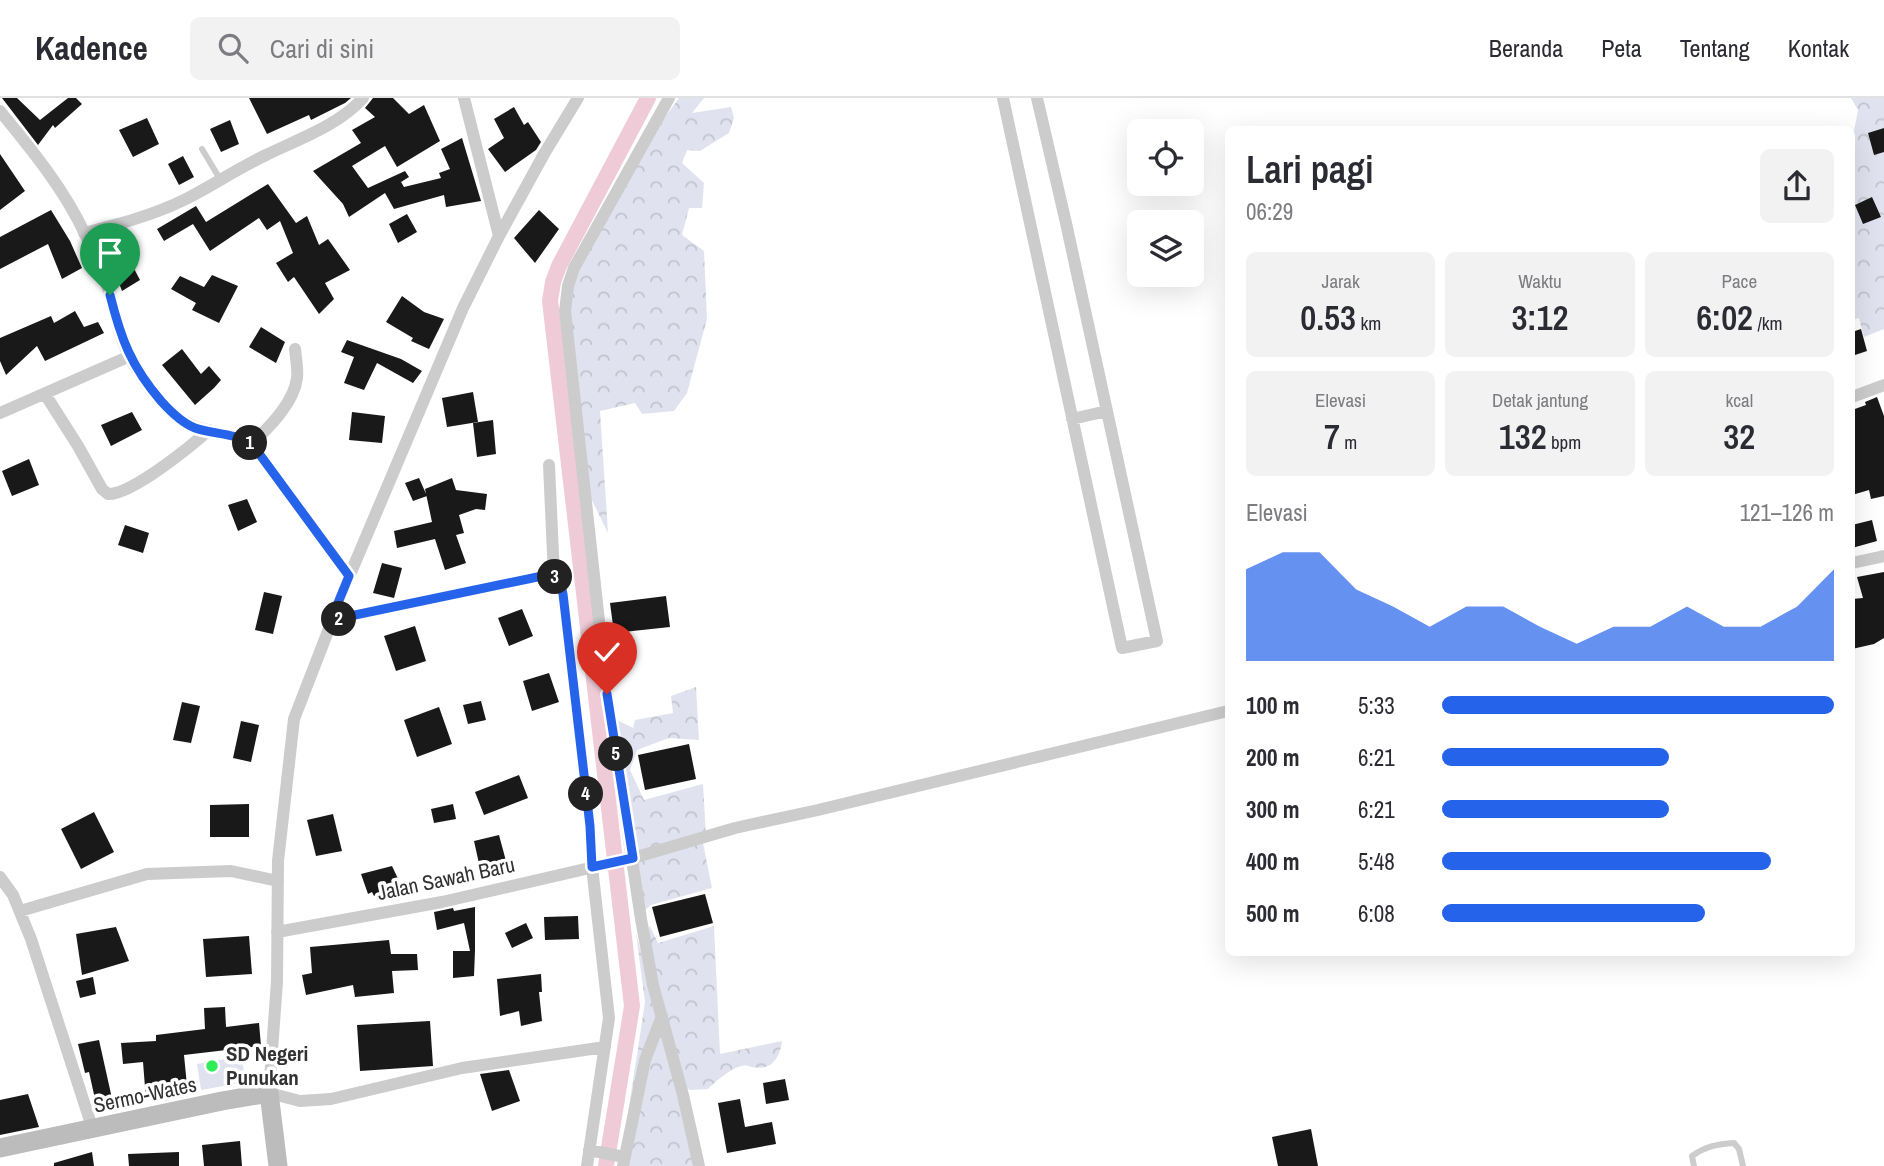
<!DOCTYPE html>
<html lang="id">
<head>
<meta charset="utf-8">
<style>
  :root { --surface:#fff; --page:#f2f2f3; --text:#2b2b33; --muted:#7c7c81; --line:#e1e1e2; --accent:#2563eb }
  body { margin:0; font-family:"Archivo Narrow",sans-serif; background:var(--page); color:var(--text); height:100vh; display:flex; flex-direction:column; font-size:26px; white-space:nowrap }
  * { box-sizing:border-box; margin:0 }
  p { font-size:23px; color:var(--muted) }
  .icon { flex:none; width:38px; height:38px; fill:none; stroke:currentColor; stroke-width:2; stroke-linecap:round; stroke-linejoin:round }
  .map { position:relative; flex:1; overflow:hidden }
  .details { position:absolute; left:1225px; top:28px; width:630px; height:830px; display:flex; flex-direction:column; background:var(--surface); border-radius:10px; box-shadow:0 7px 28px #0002 }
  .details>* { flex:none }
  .fabs { position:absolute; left:1127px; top:21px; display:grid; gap:14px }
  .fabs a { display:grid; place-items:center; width:77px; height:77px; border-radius:10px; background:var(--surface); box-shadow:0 7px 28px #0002; font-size:35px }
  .pin { position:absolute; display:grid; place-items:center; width:60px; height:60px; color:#fff; margin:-72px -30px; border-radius:50% 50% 50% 0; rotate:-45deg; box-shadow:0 0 7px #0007 }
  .pin .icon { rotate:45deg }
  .km { position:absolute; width:35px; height:35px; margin:-18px; border-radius:50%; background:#222; color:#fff; font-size:19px; line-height:35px; text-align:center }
  .round { display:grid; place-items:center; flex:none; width:74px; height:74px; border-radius:10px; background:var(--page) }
  .headline { display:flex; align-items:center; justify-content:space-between; height:119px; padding:0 21px }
  h1 { font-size:38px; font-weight:600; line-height:52px }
  .stats { display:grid; grid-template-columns:repeat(3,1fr); gap:10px; height:119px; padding:7px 21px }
  .stats div { display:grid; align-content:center; border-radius:10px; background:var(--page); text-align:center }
  .stats b { font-size:35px; font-weight:600 }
  .stats small { font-size:19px; font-weight:400 }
  .stats p { font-size:19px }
  .chart { height:196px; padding:14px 21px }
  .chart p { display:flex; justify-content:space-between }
  .chart svg { width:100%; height:126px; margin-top:7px; fill:var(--accent); opacity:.7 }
  ul { padding:0 21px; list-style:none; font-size:23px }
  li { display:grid; grid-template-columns:112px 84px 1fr; align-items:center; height:52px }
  li i { height:18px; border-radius:9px; background:var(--accent) }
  header { display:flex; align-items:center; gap:42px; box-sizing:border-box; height:98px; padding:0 35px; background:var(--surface); border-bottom:2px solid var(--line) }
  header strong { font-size:33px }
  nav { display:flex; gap:38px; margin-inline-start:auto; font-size:24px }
  .search { width:490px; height:63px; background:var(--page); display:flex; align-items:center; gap:18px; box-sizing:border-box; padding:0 24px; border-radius:10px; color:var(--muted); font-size:26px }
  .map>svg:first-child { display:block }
</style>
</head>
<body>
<header>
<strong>Kadence</strong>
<div class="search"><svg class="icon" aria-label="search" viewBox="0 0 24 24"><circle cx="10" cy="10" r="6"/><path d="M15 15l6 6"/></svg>Cari di sini</div>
<nav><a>Beranda</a><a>Peta</a><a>Tentang</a><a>Kontak</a></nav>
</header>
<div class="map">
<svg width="1884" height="1068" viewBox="0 0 1884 1068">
  <defs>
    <pattern id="forest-crowns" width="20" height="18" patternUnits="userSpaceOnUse" patternTransform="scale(1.75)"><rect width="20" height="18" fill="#e0e3ef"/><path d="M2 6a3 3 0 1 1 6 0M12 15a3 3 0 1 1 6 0" fill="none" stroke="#c1c3cd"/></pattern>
  </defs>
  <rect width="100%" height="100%" fill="#fff"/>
  <path fill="#e0e3ef" d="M241,958L246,984L201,992L197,966Z"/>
  <path fill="url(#forest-crowns)" d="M679,0H704L692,15L731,9L734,20L729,35L700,53L687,52L682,65L704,85L702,110H689L682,137L704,153L707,221L687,295L674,313L642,316L635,305L600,313L608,435L585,388L565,203L575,173L660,26Z
    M1851,0H1884V231L1864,239L1859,220L1852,222V43L1858,12Z
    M696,589L699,642L669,640L637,652L630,672L644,702L703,686L706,738L702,740L712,790L651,807L644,813L617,622L633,630L635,622L673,615L671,598Z
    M650,828L658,845L714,828L720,956L782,943C780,960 772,973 752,969C746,968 748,967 741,968C730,971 716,983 708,991L690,992L686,990L657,886L647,832Z
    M636,835L677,994L694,1068H620L645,904Z"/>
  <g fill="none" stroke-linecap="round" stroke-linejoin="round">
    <path stroke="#efcbd7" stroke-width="16" d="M606,1068L632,908L550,203L553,184L559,168L648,0"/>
  </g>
  <path fill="#191919" d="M2,0H17L40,22L68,0H76L82,6L55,30L53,27L38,47Z
    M249,0H351L345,5L311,22L309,17L267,36Z
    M373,0H393L409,16L424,7L440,43L397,69L385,48L352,68L368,90L405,73L409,79L401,84L404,89L441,80L439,75L450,71L441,51L462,40L481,103L446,109L444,97L394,111L385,95L349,119L343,106L313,73L361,45L352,32L375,19L365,10Z
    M514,9L524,27L528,24L541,44L536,52L505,74L488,51L504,40L494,21Z
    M147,20L159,46L133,59L119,32Z
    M230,22L239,46L221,54L210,31Z
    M1884,30V54L1874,57L1868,35Z
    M0,56L25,93L0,112Z
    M183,58L194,79L179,87L168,66Z
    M268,86L296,125L307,118L319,147L328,141L350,172L325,185L334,201L319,216L294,179L288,184L276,165L293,155L280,123L267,132L259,120L210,153L193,126L164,143L157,131L196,108L206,124Z
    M1872,99L1881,119L1863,126L1855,107Z
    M51,112L70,143L82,170L62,181L48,146L0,171V139Z
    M539,112L559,131L535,165L514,140Z
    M407,116L417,134L398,145L389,126Z
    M129,161L140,182L122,193L113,169Z
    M212,177L238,188L219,225L192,212L196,205L171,191L180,178L204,189Z
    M402,198L424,214L444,221L429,251L411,243L413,240L386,224Z
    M75,213L84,229L98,224L104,235L45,263L37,248L6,277L0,263V240L51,218L54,225Z
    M261,229L285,244L276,265L249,249Z
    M1861,231L1867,253L1852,258V234Z
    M347,242L401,261L422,273L413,285L377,265L364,292L344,285L354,259L341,254Z
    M182,251L201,276L209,268L221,282L214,290L195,307L162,267Z
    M473,294L478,324L447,329L442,300Z
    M1877,299L1884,318V398L1871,401L1869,392L1852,397V312L1866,307L1865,304Z
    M132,314L142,332L111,348L101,327Z
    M352,314L385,318L382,345L349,342Z
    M493,322L496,356L477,359L473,325Z
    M29,361L39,387L12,398L2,373Z
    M419,380L427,398L413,403L405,385Z
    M452,380L456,392L487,396L485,412L476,411L459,417L464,435L456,437L466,465L445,472L435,441L397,450L394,433L432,424L425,391Z
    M247,401L257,424L238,433L228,407Z
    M1872,422L1877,443L1852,450V427Z
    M125,427L149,435L143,455L118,447Z
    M382,465L402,470L394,500L373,495Z
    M1884,474V540L1874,546L1852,551V501L1863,500L1857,479Z
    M264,494L282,498L273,536L255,532Z
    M666,498L670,529L614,535L610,505Z
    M522,511L533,538L509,548L498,520Z
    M415,528L426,563L396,573L384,538Z
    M549,575L559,604L532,613L523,583Z
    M481,603L486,622L468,626L463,607Z
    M182,604L200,608L191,645L173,642Z
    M439,609L452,646L417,659L404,622Z
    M241,623L259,627L251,664L233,660Z
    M689,646L696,681L645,692L638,657Z
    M519,677L528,700L484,717L475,694Z
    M249,706V739H210V707Z
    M453,706L456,721L434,725L431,711Z
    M94,714L114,754L81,771L61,731Z
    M333,716L342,753L316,758L307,722Z
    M499,737L506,763L480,770L474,743Z
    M392,768L400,785L374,798L372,794L368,796L361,776Z
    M705,796L713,825L660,839L652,809Z
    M475,809V852L471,853L475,852L474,878L453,880V853H470L464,825L437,832L434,814L453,810L454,813Z
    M578,818L579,841L545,842L544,819Z
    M526,825L533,840L512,850L505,835Z
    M116,829L129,863L82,877L76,836Z
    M249,838L252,876L206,879L203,841Z
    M389,842L391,856H417L418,872L392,873L394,895L355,899L353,887L306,897L302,877L312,875L310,849Z
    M541,876L542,894H539L542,923L521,928L519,913L500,918L497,881Z
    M93,879L96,896L80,900L76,883Z
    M225,909L226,929L259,925L261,948L184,957L188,998L163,1003V1000L146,1002L143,964L123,966L121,945L156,943V937L205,931L204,910Z
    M430,923L433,968L360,973L357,927Z
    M99,942L113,1005L97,1010L89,974L85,975L78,946Z
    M509,972L520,1003L492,1013L480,976Z
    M785,981L789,1002L766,1006L763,985Z
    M28,996L39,1029L0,1037V1002Z
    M740,1001L745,1029L772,1024L776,1046L727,1055L718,1005Z
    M1311,1031L1318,1068H1278L1272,1039Z
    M240,1043L242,1068H204L202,1047Z
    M92,1054L94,1068H54V1065Z
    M179,1054V1068H129L128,1056Z"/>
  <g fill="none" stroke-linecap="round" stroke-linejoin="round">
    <path stroke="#ccc" stroke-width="6" d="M202,51L220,81
      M1694,1068L1692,1058C1706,1048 1718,1046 1734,1045L1739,1051L1743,1068"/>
    <path stroke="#ccc" stroke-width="12" d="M464,0L499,138
      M578,0L544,56L499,138L463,210L349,479L294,621L278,763L277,883L269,995L300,1003L331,1001L462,970L605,949
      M669,0L574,170L568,188L565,213L607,596L641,821L653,887L683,997L699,1068
      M1003,0L1122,550L1157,543L1066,125L1037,0
      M0,13C32,52 64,91 85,136C94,155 103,176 110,195C114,207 115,220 119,232C129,265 151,298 178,319C200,337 228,331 252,346L349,479
      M84,135C119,126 154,117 186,101C213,87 239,70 266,57C299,41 339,27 363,0
      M45,296L78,348L102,391L108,396C131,397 190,349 209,332
      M1852,299L1884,287
      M0,315L130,258
      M1072,321L1107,313
      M252,346C269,329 294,305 297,280C298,271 296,261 295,251
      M549,367L554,478
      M1852,465L1884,458
      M331,522L547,477C559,479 560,485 563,496L590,728L592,769L609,920L587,1068
      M0,779L13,797L31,841L93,1032
      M20,813L147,776L231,773L278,783
      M277,834L442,804L633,760L735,730L818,712L1228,613
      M589,1052L624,1059
      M623,1068L645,962L662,918"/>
    <path stroke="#bcbcbc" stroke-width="19" d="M0,1050L222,1003L269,995L278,1068"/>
  </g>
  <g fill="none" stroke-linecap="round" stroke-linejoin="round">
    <defs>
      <path id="route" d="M110,197C121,241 131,268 161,303C170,313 182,325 195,330C216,337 231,334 252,346L349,478L331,522L547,477C559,479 561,485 563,496L590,728L592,769L633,760L607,596"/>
    </defs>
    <use href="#route" stroke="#fff" stroke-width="14"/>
    <use href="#route" stroke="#2563eb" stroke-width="9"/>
  </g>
  <circle fill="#2fed58" stroke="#fff" stroke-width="2.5" cx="212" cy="968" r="7"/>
  <g text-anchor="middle" stroke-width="7" stroke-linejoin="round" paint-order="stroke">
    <g font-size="21" fill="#323232" stroke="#fff">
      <text transform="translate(446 781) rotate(-12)" y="7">Jalan Sawah Baru</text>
      <text transform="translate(145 997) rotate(-12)" y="7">Sermo-Wates</text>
    </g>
    <g font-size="21" font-weight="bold" fill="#323232" stroke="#fff" text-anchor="start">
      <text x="226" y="963">SD Negeri<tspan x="226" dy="24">Punukan</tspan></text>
    </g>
  </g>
</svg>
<div class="fabs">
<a><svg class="icon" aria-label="locate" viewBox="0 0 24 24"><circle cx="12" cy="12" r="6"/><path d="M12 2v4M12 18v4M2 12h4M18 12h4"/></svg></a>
<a><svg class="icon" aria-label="layers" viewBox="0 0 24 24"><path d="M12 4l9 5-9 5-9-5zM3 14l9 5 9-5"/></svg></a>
</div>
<div class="pin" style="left:110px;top:197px;background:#1e9e55"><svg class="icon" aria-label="arrive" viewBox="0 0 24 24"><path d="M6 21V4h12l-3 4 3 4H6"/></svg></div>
<div class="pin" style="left:607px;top:596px;background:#d93025"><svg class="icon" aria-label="check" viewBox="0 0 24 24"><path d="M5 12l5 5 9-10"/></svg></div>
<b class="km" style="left:250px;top:345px">1</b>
<b class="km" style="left:339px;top:521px">2</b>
<b class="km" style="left:555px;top:479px">3</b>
<b class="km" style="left:586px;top:696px">4</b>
<b class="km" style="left:616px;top:656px">5</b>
<section class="details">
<div class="headline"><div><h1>Lari pagi</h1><p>06:29</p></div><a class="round"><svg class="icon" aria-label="share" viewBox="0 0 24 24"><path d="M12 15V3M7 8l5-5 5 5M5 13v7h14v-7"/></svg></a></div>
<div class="stats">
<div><p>Jarak</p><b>0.53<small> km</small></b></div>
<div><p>Waktu</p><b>3:12</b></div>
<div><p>Pace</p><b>6:02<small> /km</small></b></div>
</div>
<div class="stats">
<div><p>Elevasi</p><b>7<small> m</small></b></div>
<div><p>Detak jantung</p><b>132<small> bpm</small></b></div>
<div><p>kcal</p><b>32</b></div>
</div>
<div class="chart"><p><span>Elevasi</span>121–126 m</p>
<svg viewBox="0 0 160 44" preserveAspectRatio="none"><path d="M0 44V12L10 6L20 6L30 19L40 25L50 32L60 25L70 25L80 32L90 38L100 32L110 32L120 25L130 32L140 32L150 25L160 12V44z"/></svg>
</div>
<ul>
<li><b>100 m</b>5:33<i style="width:100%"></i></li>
<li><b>200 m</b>6:21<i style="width:58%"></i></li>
<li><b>300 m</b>6:21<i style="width:58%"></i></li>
<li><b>400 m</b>5:48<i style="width:84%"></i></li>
<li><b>500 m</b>6:08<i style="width:67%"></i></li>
</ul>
</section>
</div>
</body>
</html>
